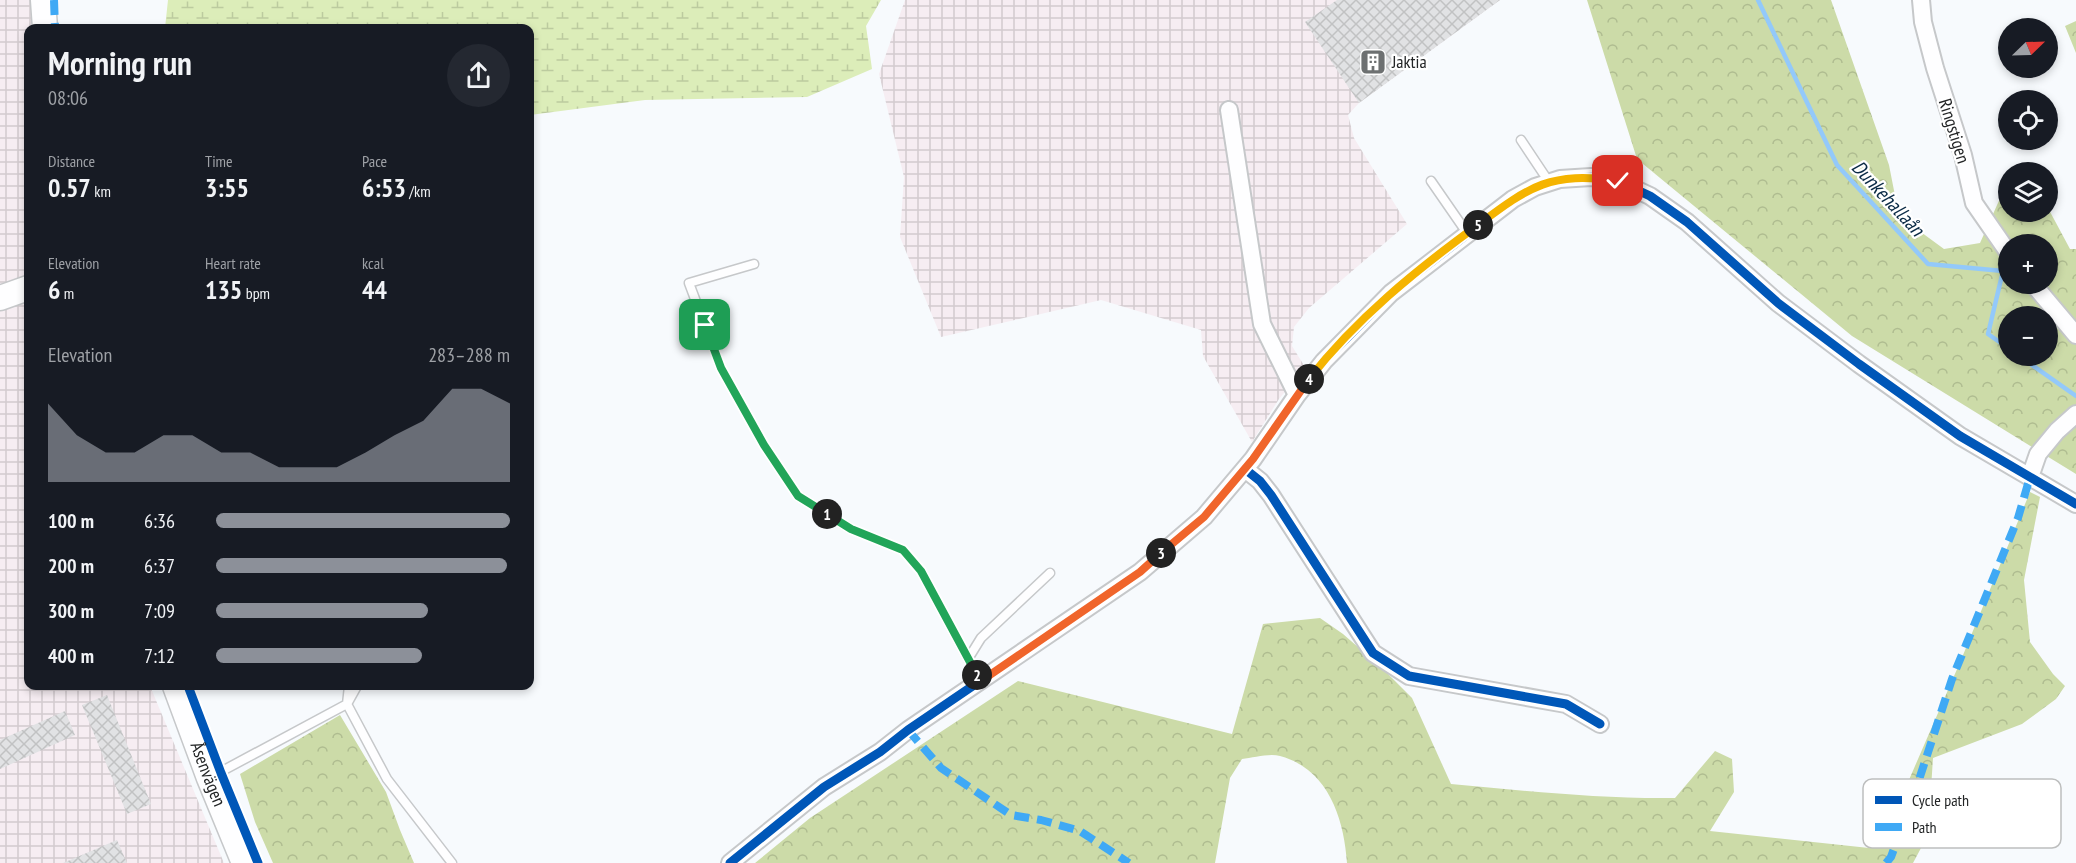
<!DOCTYPE html>
<html lang="en">
<head>
<meta charset="utf-8">
<style>
  :root { --surface:#171b24; --page:#242831; --text:#f1f3f6; --muted:#9ea1a6; --accent:#8c9099 }
  body { margin:0; font-family:"PT Sans Narrow",sans-serif; background:var(--page); color:var(--text); height:100vh; display:flex; flex-direction:column; font-size:22px; white-space:nowrap }
  * { box-sizing:border-box; margin:0 }
  p { font-size:20px; color:var(--muted) }
  .icon { flex:none; width:33px; height:33px; fill:none; stroke:currentColor; stroke-width:2; stroke-linecap:round; stroke-linejoin:round }
  .map { position:relative; flex:1; overflow:hidden }
  .side { position:absolute; left:24px; top:24px; width:510px; height:666px; display:flex; flex-direction:column; background:var(--surface); border-radius:12px; box-shadow:0 3px 9px #0003 }
  .side>* { flex:none }
  .needle { width:39px; rotate:67deg }
  .buttons { position:absolute; left:1998px; top:18px; display:grid; gap:12px }
  .buttons a { display:grid; place-items:center; width:60px; height:60px; border-radius:50%; background:var(--surface); box-shadow:0 3px 9px #0003; font-size:30px }
  .pin { position:absolute; display:grid; place-items:center; width:51px; height:51px; color:#fff; margin:-26px; border-radius:12px; box-shadow:0 3px 9px #0006 }
  .km { position:absolute; width:30px; height:30px; margin:-15px; border-radius:50%; background:#222; color:#fff; font-size:16px; line-height:30px; text-align:center }
  .round { display:grid; place-items:center; flex:none; width:63px; height:63px; border-radius:32px; background:var(--page) }
  .overview { display:flex; align-items:center; justify-content:space-between; height:102px; padding:0 24px }
  h1 { font-size:33px; font-weight:700; line-height:45px }
  .figures { display:grid; grid-template-columns:repeat(3,1fr); gap:9px; height:102px; padding:6px 24px }
  .figures div { display:grid; align-content:center }
  .figures b { font-size:26px; font-weight:700 }
  .figures small { font-size:16px; font-weight:400 }
  .figures p { font-size:16px }
  .chart { height:168px; padding:12px 24px }
  .chart p { display:flex; justify-content:space-between }
  .chart svg { width:100%; height:108px; margin-top:6px; fill:var(--accent); opacity:.7 }
  ul { padding:0 24px; list-style:none; font-size:20px }
  li { display:grid; grid-template-columns:96px 72px 1fr; align-items:center; height:45px }
  li i { height:15px; border-radius:8px; background:var(--accent) }
  .map>svg:first-child { display:block }
</style>
</head>
<body>
<div class="map">
<svg width="2076" height="863" viewBox="0 0 2076 863">
  <defs>
    <pattern id="industrial-grid" width="8" height="8" patternUnits="userSpaceOnUse" patternTransform="scale(1.5)"><rect width="8" height="8" fill="#f6edf2"/><path d="M0 4h8M4 0v8" fill="none" stroke="#d3cbcf"/></pattern>
    <pattern id="forest-crowns" width="20" height="18" patternUnits="userSpaceOnUse" patternTransform="scale(1.5)"><rect width="20" height="18" fill="#ccdba8"/><path d="M2 6a3 3 0 1 1 6 0M12 15a3 3 0 1 1 6 0" fill="none" stroke="#afbc90"/></pattern>
    <pattern id="wetland-marsh" width="20" height="14" patternUnits="userSpaceOnUse" patternTransform="scale(1.5)"><rect width="20" height="14" fill="#dcedb9"/><path d="M1 5h8M5 5V1M11 12h8M15 12V8" fill="none" stroke="#bccb9f"/></pattern>
    <pattern id="building-cross-hatch" width="8" height="8" patternUnits="userSpaceOnUse" patternTransform="scale(1.5)"><rect width="8" height="8" fill="#e1e2e4"/><path d="M0 0l8 8M0 8l8-8" fill="none" stroke="#c1c2c3"/></pattern>
  </defs>
  <rect width="100%" height="100%" fill="#f7fafd"/>
  <path fill="url(#industrial-grid)" d="M0,0H31L33,28H28V686H150L224,863H0Z
    M905,0H1500L1359,103L1348,115L1354,138L1407,224L1309,308L1294,327L1292,346L1305,367L1279,399L1252,442L1203,356L1201,330L1101,300L941,337L900,237L904,177L879,74Z"/>
  <path fill="url(#forest-crowns)" fill-rule="evenodd" d="M1587,0H1831L1889,165L1899,216L1944,249L1980,243L2002,194L2008,191V212H2048V208L2070,249H2076V474L1852,336L1637,159ZM2008,244H2048V284H2008ZM2008,316H2048V356H2008Z
    M2076,21V53L2065,26Z
    M2030,492L2040,497L2024,580L2030,642L2053,674L2065,686L2056,699L2022,724L1933,758L1928,835L1913,863H1347C1344,818 1328,769 1280,756C1269,753 1253,758 1242,759L1230,778L1215,863H755L810,818L1018,681L1232,734L1263,624L1320,618L1343,634L1382,668L1412,698L1451,784C1526,791 1600,799 1675,798L1715,751L1732,759L1734,792L1710,831L1869,848L1892,819L1961,660Z
    M340,715L386,792L400,830L414,863H273L255,822L240,774Z"/>
  <path fill="url(#wetland-marsh)" d="M168,0H881L866,26L872,69L807,97L645,100L530,115V28H165Z"/>
  <g fill="none" stroke-linecap="round" stroke-linejoin="round">
    <path stroke="#93c9fa" stroke-width="4.5" d="M1758,0L1837,165L1928,264L2003,271L1988,334L2008,348
      M2019,356L2076,396"/>
  </g>
  <path fill="url(#building-cross-hatch)" d="M1337,0H1500L1359,103L1305,22Z
    M107,695L151,804L127,814L82,705Z
    M65,711L75,735L0,769V740Z
    M117,840L127,863H63Z"/>
  <g fill="none" stroke-linecap="round" stroke-linejoin="round">
    <defs>
      <path id="lane" d="M1521,140L1549,182
        M1431,181L1467,233
        M754,264L689,283L721,368L764,445L798,496L851,529L903,550L921,571L980,681
        M968,659L981,638L1050,573
        M357,686L347,704L387,779L452,863
        M211,777L347,704L349,686"/>
      <path id="street" d="M1921,0L1923,22L1935,68L1963,155L1974,203L2008,252
        M1229,110L1262,324L1297,395
        M2033,284L2076,335
        M1245,469L1260,481L1271,495L1373,653L1409,676L1566,704L1600,724
        M2030,477L2038,454L2057,431L2076,414
        M730,863L824,787L880,752L908,730L1140,572L1204,517L1253,459L1297,395L1324,361L1391,293L1513,199L1535,187L1560,179L1591,177L1618,181L1650,196L1687,222L1778,303L1859,364L1960,436L2076,504"/>
      <g id="secondary">
        <path d="M43,0L45,28"/>
        <path d="M0,298L28,288"/>
        <path id="s1" d="M175,686L209,778L244,863"/>
      </g>
    </defs>
    <use href="#lane" stroke="#c6c8ca" stroke-width="11"/>
    <use href="#street" stroke="#c6c8ca" stroke-width="20"/>
    <use href="#secondary" stroke="#c6c8ca" stroke-width="27"/>
    <use href="#lane" stroke="#fefeff" stroke-width="8"/>
    <use href="#street" stroke="#fefeff" stroke-width="16"/>
    <use href="#secondary" stroke="#fefeff" stroke-width="24"/>
    <path stroke="#3fa9f5" stroke-width="8" stroke-dasharray="15 8" stroke-linecap="butt" d="M54,0L55,28
      M908,730L941,768L1011,815L1041,820L1080,831L1129,863
      M1886,863L1891,857L1915,792L1952,679L2018,518L2030,477"/>
    <defs>
      <path id="cycleway" d="M1245,469L1260,481L1271,495L1373,653L1409,676L1566,704L1600,724
        M188,686L221,773L258,863
        M730,863L824,787L880,752L908,730L1140,572L1204,517L1253,459L1297,395L1324,361L1391,293L1513,199L1535,187L1560,179L1591,177L1618,181L1650,196L1687,222L1778,303L1859,364L1960,436L2076,504"/>
    </defs>
    <use href="#cycleway" stroke="#fff" stroke-width="13"/>
    <use href="#cycleway" stroke="#0057b8" stroke-width="9"/>
  </g>
  <g fill="none" stroke-linecap="round" stroke-linejoin="round">
    <defs>
      <path id="split-1" d="M705,325L721,368L764,445L798,496L827,514"/>
      <path id="split-2" d="M827,514L851,529L903,550L921,571L977,675"/>
      <path id="split-3" d="M977,675L981,681L1140,572L1161,553"/>
      <path id="split-4" d="M1161,553L1204,517L1253,459L1309,379"/>
      <path id="split-5" d="M1309,379C1356,319 1416,270 1478,225"/>
      <path id="split-6" d="M1478,225C1530,186 1551,171 1618,181"/>
    </defs>
    <use href="#split-1" stroke="#fff" stroke-width="12"/>
    <use href="#split-2" stroke="#fff" stroke-width="12"/>
    <use href="#split-3" stroke="#fff" stroke-width="12"/>
    <use href="#split-4" stroke="#fff" stroke-width="12"/>
    <use href="#split-5" stroke="#fff" stroke-width="12"/>
    <use href="#split-6" stroke="#fff" stroke-width="12"/>
    <use href="#split-1" stroke="#22a559" stroke-width="8"/>
    <use href="#split-2" stroke="#22a559" stroke-width="8"/>
    <use href="#split-3" stroke="#f0652b" stroke-width="8"/>
    <use href="#split-4" stroke="#f0652b" stroke-width="8"/>
    <use href="#split-5" stroke="#f5b400" stroke-width="8"/>
    <use href="#split-6" stroke="#f5b400" stroke-width="8"/>
  </g>
  <defs>
    <symbol id="building-square" viewBox="-11 -11 22 22"><rect x="-9" y="-9" width="18" height="18" rx="4" fill="#6d7071" stroke="#fff"/><path d="M-4-6H4V6H1V3H-1V6H-4ZM-2.5-4.3h1.7v1.8h-1.7ZM.8-4.3h1.7v1.8H.8ZM-2.5-1h1.7V.8h-1.7ZM.8-1h1.7V.8H.8Z" fill="#fff"/></symbol>
  </defs>
  <g fill-rule="evenodd">
    <use href="#building-square" x="1358" y="47" width="30" height="30"/>
  </g>
  <g text-anchor="middle" stroke-width="4.5" stroke-linejoin="round" paint-order="stroke">
    <g font-size="18" fill="#232526" stroke="#fff" text-anchor="start">
      <text x="1392" y="68">Jaktia</text>
    </g>
    <g font-size="18" fill="#232526" stroke="#fff">
      <text transform="translate(1954 131) rotate(73)" y="6">Ringstigen</text>
      <text dy="6" stroke="none"><textPath href="#s1" startOffset="94">Åsenvägen</textPath></text>
    </g>
    <g font-size="20" font-style="italic" fill="#0b2b46" stroke="#fff">
      <text transform="translate(1888 198) rotate(47)" y="7">Dunkehallaån</text>
    </g>
  </g>
  <rect x="1863" y="779" width="198" height="69" rx="9" fill="#fff" stroke="#bdbebe" stroke-width="1.5"/>
  <rect x="1875" y="796" width="27" height="8" fill="#0057b8"/>
  <rect x="1875" y="823" width="27" height="8" fill="#3fa9f5"/>
  <g font-size="16" fill="#232526">
    <text x="1912" y="806">Cycle path</text>
    <text x="1912" y="833">Path</text>
  </g>
</svg>
<div class="buttons">
<a><svg class="needle" viewBox="-14 -14 28 28"><path d="M0-13l5 13h-10z" fill="#e53935"/><path d="M0 13l5-13h-10z" fill="#9ea1a6"/></svg></a>
<a><svg class="icon" aria-label="locate" viewBox="0 0 24 24"><circle cx="12" cy="12" r="6"/><path d="M12 2v4M12 18v4M2 12h4M18 12h4"/></svg></a>
<a><svg class="icon" aria-label="layers" viewBox="0 0 24 24"><path d="M12 4l9 5-9 5-9-5zM3 14l9 5 9-5"/></svg></a>
<a>+</a>
<a>−</a>
</div>
<div class="pin" style="left:705px;top:325px;background:#1e9e55"><svg class="icon" aria-label="arrive" viewBox="0 0 24 24"><path d="M6 21V4h12l-3 4 3 4H6"/></svg></div>
<div class="pin" style="left:1618px;top:181px;background:#d93025"><svg class="icon" aria-label="check" viewBox="0 0 24 24"><path d="M5 12l5 5 9-10"/></svg></div>
<b class="km" style="left:827px;top:514px">1</b>
<b class="km" style="left:977px;top:675px">2</b>
<b class="km" style="left:1161px;top:553px">3</b>
<b class="km" style="left:1309px;top:379px">4</b>
<b class="km" style="left:1478px;top:225px">5</b>
<section class="side">
<div class="overview"><div><h1>Morning run</h1><p>08:06</p></div><a class="round"><svg class="icon" aria-label="share" viewBox="0 0 24 24"><path d="M12 15V3M7 8l5-5 5 5M5 13v7h14v-7"/></svg></a></div>
<div class="figures">
<div><p>Distance</p><b>0.57<small> km</small></b></div>
<div><p>Time</p><b>3:55</b></div>
<div><p>Pace</p><b>6:53<small> /km</small></b></div>
</div>
<div class="figures">
<div><p>Elevation</p><b>6<small> m</small></b></div>
<div><p>Heart rate</p><b>135<small> bpm</small></b></div>
<div><p>kcal</p><b>44</b></div>
</div>
<div class="chart"><p><span>Elevation</span>283–288 m</p>
<svg viewBox="0 0 160 44" preserveAspectRatio="none"><path d="M0 44V12L10 25L20 32L30 32L40 25L50 25L60 32L70 32L80 38L90 38L100 38L110 32L120 25L130 19L140 6L150 6L160 12V44z"/></svg>
</div>
<ul>
<li><b>100 m</b>6:36<i style="width:100%"></i></li>
<li><b>200 m</b>6:37<i style="width:99%"></i></li>
<li><b>300 m</b>7:09<i style="width:72%"></i></li>
<li><b>400 m</b>7:12<i style="width:70%"></i></li>
</ul>
</section>
</div>
</body>
</html>
